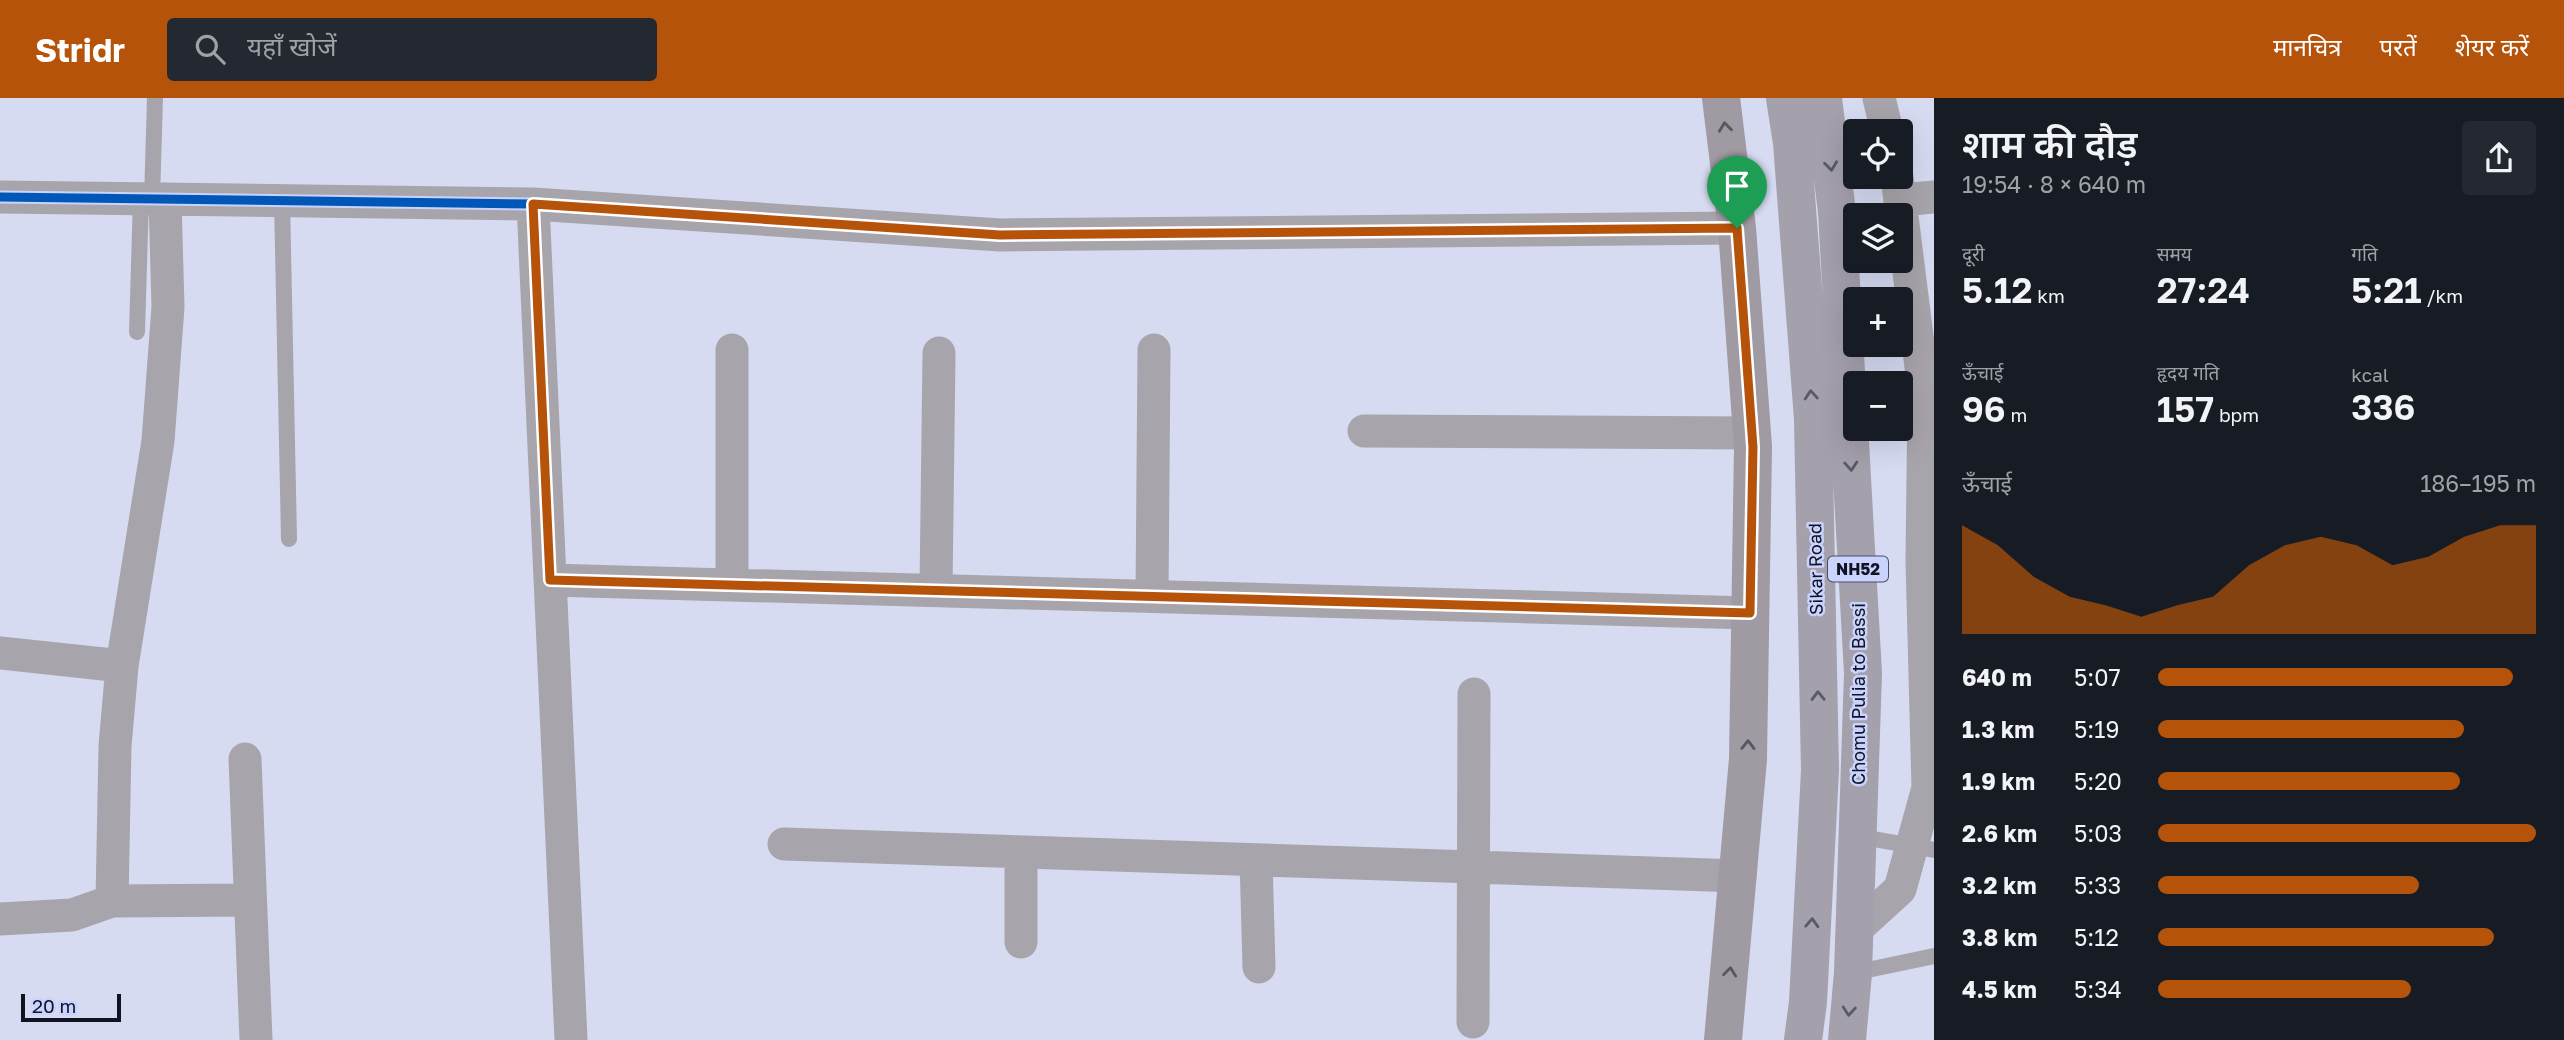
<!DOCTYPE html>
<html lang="hi">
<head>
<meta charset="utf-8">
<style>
  :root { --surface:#171b24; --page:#242831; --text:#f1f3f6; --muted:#9ea1a6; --accent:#b45309 }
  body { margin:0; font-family:"Golos Text","Noto Sans Devanagari",sans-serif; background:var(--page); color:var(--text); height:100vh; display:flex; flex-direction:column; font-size:26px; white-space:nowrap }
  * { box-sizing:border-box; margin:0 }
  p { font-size:23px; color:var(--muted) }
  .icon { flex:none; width:38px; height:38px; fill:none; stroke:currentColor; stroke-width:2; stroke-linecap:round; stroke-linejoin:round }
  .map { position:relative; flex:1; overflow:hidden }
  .panel { display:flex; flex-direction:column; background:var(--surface); width:630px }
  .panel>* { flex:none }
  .fabs { position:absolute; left:1843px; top:21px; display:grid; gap:14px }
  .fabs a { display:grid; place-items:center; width:70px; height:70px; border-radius:7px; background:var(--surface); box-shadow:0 7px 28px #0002; font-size:35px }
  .scale { position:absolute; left:21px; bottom:18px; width:100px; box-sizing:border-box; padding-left:7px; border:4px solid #101322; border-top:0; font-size:19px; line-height:24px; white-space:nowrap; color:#101322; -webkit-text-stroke:5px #cad3fe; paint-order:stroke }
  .pin { position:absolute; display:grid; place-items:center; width:60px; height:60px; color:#fff; margin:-72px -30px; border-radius:50% 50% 50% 0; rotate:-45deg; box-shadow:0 0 7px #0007 }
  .pin .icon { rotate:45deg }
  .round { display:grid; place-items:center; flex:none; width:74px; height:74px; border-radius:7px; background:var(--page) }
  .head { display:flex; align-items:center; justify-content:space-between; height:119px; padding:0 28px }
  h1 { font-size:38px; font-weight:600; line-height:52px }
  .stats { display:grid; grid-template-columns:repeat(3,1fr); gap:10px; height:119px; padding:7px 28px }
  .stats div { display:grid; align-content:center }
  .stats b { font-size:35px; font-weight:600 }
  .stats small { font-size:19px; font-weight:400 }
  .stats p { font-size:19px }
  .chart { height:196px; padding:14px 28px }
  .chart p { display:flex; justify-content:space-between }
  .chart svg { width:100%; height:126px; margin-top:7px; fill:var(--accent); opacity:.7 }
  ul { padding:0 28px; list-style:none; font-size:23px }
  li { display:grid; grid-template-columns:112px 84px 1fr; align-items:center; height:52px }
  li i { height:18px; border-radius:9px; background:var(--accent) }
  header { display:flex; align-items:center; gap:42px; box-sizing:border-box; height:98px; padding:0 35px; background:var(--accent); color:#fff }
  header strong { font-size:33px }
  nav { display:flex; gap:38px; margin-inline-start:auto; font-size:24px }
  .search { width:490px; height:63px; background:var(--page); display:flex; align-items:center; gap:18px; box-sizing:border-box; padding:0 24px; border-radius:7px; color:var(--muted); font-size:26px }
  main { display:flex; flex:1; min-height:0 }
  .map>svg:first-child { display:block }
</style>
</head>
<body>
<header>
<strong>Stridr</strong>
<div class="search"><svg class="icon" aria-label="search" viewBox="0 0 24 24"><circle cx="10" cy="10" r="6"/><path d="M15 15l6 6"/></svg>यहाँ खोजें</div>
<nav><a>मानचित्र</a><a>परतें</a><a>शेयर करें</a></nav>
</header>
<main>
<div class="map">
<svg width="1934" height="942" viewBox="0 0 1934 942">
  <rect width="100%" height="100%" fill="#d6dbf2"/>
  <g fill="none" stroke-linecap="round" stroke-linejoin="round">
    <path stroke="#a8a4ab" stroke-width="16" d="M152,101L155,0
      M282,102L289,441
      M137,234L141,100
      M1857,738L1934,752
      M1853,875L1934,858"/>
    <path stroke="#a8a4ab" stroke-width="33" d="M1879,0L1887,33
      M0,99L533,106L1000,137L1737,130
      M1902,102L1934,99
      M533,106L571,942
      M732,252V487
      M1364,333L1752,335
      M550,482L1750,515
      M936,492L939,255
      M1152,498L1154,252
      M0,555L122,568
      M245,661L256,942
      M784,746L1740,778
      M1021,754V844
      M1256,762L1259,869
      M112,803L248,802
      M0,821L72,817L112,803L115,648L122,568L158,343L168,209L165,101
      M1854,833L1900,791L1928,690L1922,463L1924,293L1897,79
      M1473,924L1474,596"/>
    <path stroke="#a09aa2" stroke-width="38" d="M1721,0L1737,130L1753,349L1748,661L1723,942"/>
    <path stroke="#a4a0ac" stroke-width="38" d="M1785,0L1792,45L1813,321L1820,672L1808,904L1803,942
      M1823,0L1837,114L1863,575L1853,875L1847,942"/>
    <defs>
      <path id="cycleway" d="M0,99L533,106L1000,137L1737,130
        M550,482L1750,515"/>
    </defs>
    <use href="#cycleway" stroke="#cad3fe" stroke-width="13"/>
    <use href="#cycleway" stroke="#0057b8" stroke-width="9"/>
  </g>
  <defs><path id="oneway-chevron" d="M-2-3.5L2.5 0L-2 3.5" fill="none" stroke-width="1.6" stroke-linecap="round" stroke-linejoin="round" transform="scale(1.75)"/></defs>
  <g stroke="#585662">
    <use href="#oneway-chevron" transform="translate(1725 29) rotate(-97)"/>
    <use href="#oneway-chevron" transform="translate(1748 647) rotate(-89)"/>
    <use href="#oneway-chevron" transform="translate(1730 874) rotate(-84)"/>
  </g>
  <g stroke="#5a5a67">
    <use href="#oneway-chevron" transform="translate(1831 68) rotate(83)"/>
    <use href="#oneway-chevron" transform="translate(1811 297) rotate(-94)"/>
    <use href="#oneway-chevron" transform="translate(1851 368) rotate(86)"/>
    <use href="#oneway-chevron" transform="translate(1818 598) rotate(-91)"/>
    <use href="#oneway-chevron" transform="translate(1812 825) rotate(-87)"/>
    <use href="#oneway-chevron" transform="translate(1849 913) rotate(95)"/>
  </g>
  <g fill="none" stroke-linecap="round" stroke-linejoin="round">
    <defs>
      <path id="route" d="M533,106L1000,137L1737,130L1753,349L1750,515L550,482Z"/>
    </defs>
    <use href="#route" stroke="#fff" stroke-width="14"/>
    <use href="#route" stroke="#b45309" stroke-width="9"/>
  </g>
  <g text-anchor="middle" stroke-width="5" stroke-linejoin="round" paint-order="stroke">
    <rect fill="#cad3fe" stroke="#484d64" stroke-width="2" x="1828" y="458.5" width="60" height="25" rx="5"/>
    <g font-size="16" font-weight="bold" fill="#101322">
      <text x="1858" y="477">NH52</text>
    </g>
    <g font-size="18" fill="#101322" stroke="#cad3fe">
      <text transform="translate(1816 471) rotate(-91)" y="6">Sikar Road</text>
      <text transform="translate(1859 596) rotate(-90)" y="6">Chomu Pulia to Bassi</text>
    </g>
  </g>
</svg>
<div class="fabs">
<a><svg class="icon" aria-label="locate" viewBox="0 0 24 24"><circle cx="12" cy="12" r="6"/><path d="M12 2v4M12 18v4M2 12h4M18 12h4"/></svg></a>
<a><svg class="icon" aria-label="layers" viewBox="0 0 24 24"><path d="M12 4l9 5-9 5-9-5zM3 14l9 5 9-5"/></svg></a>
<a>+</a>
<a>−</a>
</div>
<div class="scale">20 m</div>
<div class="pin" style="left:1737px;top:130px;background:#1e9e55"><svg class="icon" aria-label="arrive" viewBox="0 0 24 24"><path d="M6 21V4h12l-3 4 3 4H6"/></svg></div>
</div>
<section class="panel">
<div class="head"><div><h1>शाम की दौड़</h1><p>19:54 · 8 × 640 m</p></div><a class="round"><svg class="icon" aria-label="share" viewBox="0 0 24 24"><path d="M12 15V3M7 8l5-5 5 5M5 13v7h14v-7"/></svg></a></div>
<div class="stats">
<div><p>दूरी</p><b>5.12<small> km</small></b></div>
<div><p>समय</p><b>27:24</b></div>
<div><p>गति</p><b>5:21<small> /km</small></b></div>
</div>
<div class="stats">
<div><p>ऊँचाई</p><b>96<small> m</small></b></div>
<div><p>हृदय गति</p><b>157<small> bpm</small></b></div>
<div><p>kcal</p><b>336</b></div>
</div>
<div class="chart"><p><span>ऊँचाई</span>186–195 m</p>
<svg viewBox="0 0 160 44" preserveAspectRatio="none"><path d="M0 44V6L10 13L20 24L30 31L40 34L50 38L60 34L70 31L80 20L90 13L100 10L110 13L120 20L130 17L140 10L150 6L160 6V44z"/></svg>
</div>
<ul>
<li><b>640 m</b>5:07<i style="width:94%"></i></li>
<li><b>1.3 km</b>5:19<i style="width:81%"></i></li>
<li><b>1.9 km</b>5:20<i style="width:80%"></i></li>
<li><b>2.6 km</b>5:03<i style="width:100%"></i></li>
<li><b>3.2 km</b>5:33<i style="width:69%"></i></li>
<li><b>3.8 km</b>5:12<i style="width:89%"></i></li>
<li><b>4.5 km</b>5:34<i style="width:67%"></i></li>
</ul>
</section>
</main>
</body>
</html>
